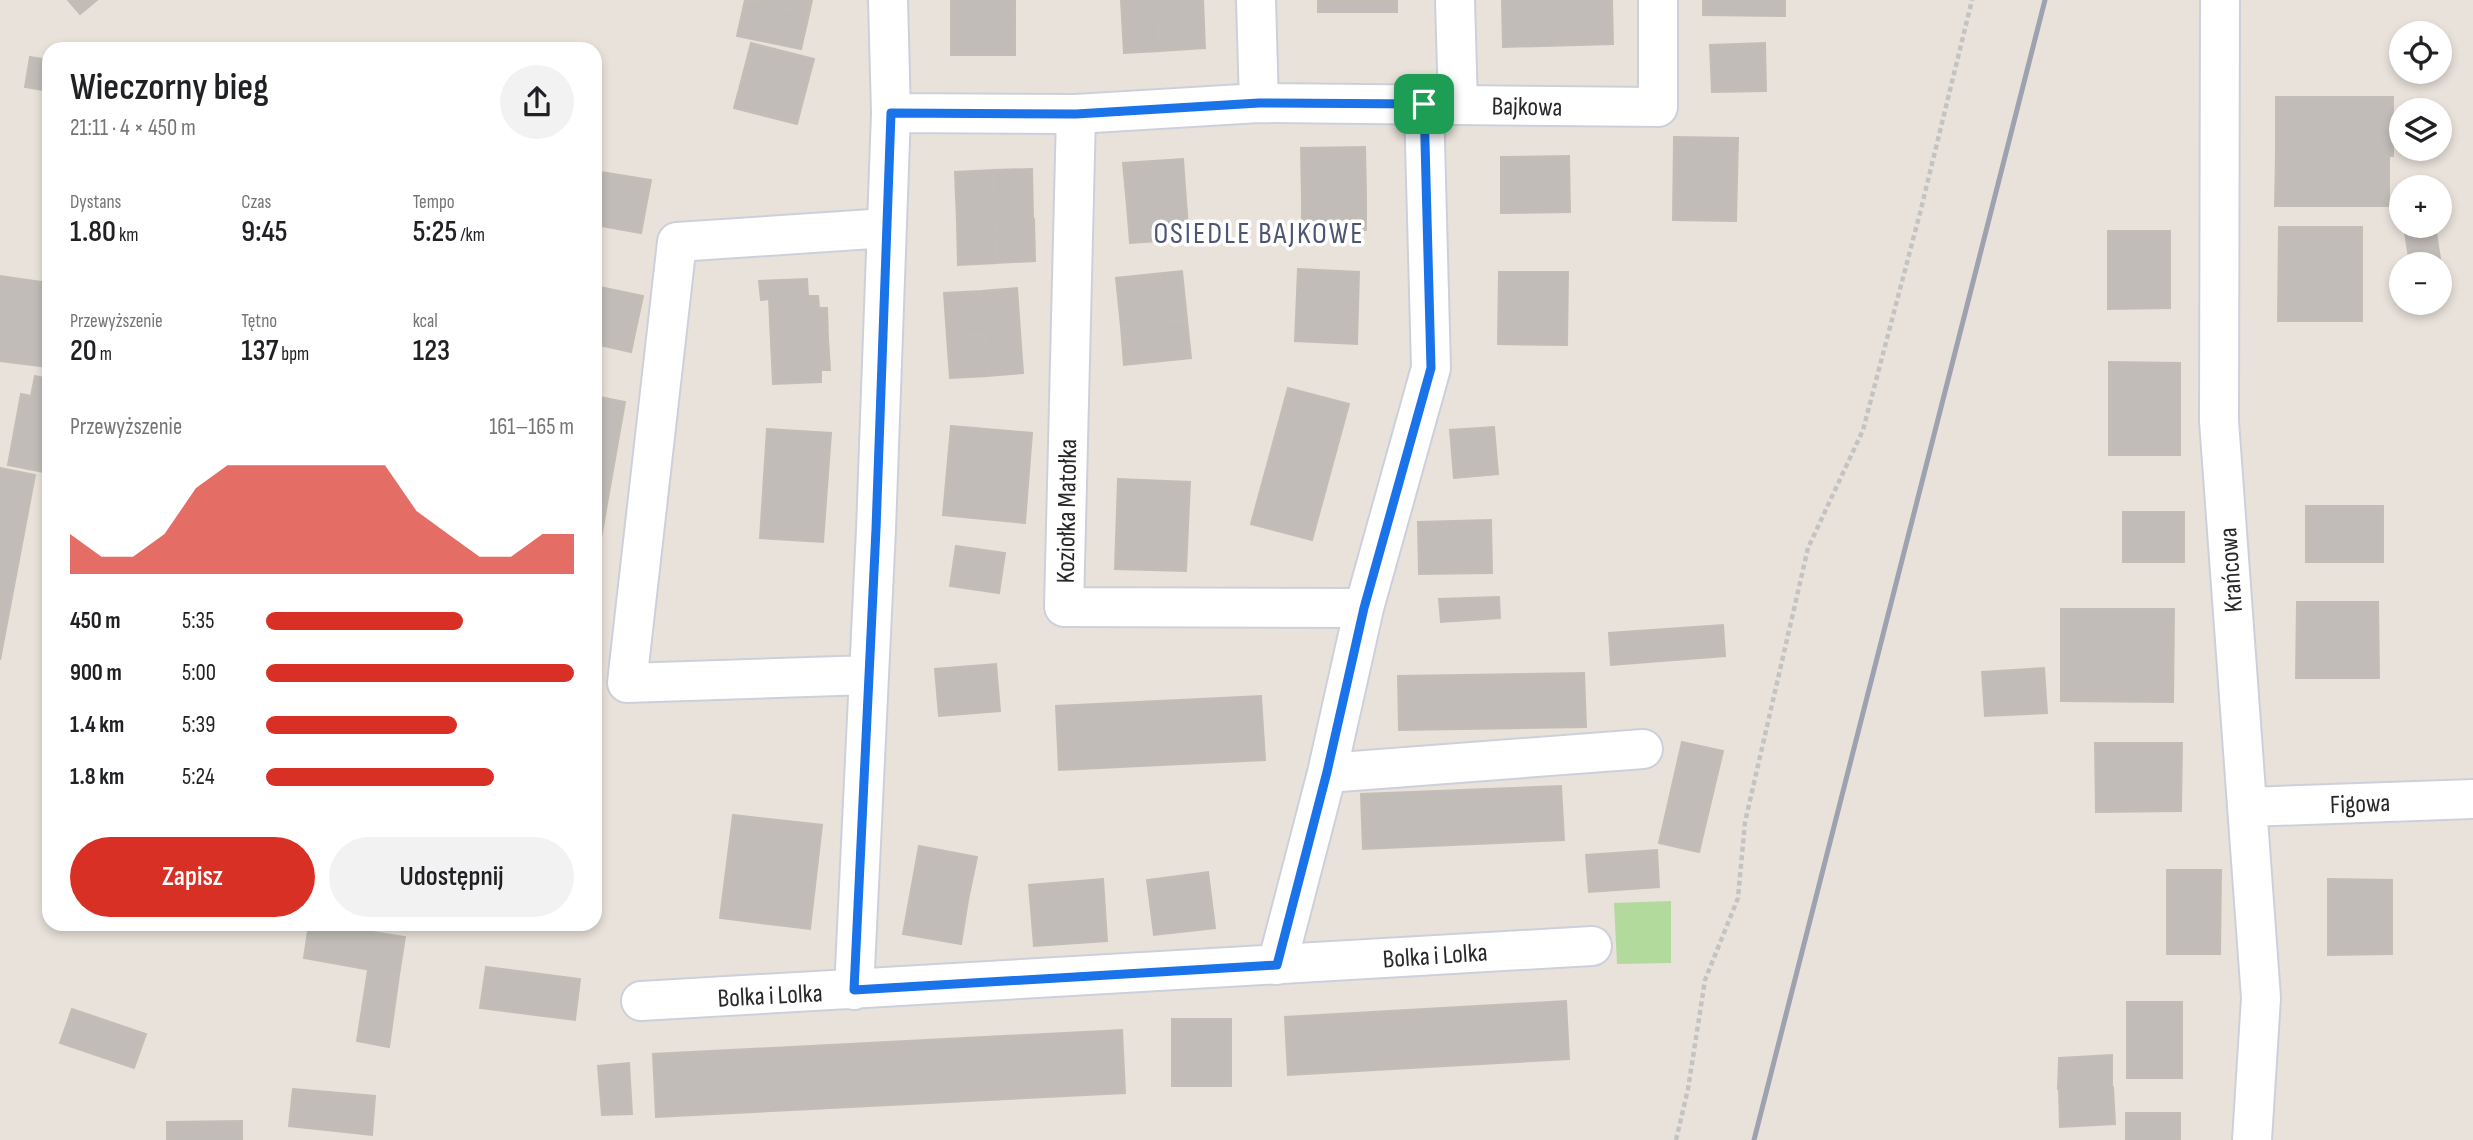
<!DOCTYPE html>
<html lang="pl">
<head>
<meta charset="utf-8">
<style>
  :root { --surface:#fff; --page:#f2f2f2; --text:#202124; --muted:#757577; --accent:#d93025 }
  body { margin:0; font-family:"Sofia Sans Condensed",sans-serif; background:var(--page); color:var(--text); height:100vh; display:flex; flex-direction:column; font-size:26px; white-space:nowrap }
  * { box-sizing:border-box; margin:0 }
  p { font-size:23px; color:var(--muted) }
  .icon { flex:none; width:38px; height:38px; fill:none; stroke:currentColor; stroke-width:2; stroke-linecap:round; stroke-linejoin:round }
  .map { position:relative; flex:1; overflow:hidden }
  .details { position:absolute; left:42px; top:42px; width:560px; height:889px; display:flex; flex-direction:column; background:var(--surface); border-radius:21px; box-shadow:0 4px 10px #0003 }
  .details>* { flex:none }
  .tools { position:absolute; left:2389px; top:21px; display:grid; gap:14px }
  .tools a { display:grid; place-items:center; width:63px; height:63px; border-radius:50%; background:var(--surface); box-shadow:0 4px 10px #0003; font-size:35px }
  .pin { position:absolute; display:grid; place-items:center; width:60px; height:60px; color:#fff; margin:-30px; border-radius:14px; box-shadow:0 4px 10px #0006 }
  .round { display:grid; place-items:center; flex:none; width:74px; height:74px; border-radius:37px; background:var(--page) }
  .headline { display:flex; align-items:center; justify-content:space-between; height:119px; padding:0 28px }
  h1 { font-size:38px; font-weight:600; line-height:52px }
  .metrics { display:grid; grid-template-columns:repeat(3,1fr); gap:10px; height:119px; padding:7px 28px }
  .metrics div { display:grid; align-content:center }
  .metrics b { font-size:30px; font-weight:600 }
  .metrics small { font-size:19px; font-weight:400 }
  .metrics p { font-size:19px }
  .chart { height:196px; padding:14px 28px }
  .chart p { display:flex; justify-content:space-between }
  .chart svg { width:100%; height:126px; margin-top:7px; fill:var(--accent); opacity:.7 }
  .primary-button { display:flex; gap:14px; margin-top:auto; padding:14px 28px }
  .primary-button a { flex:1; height:80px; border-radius:42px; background:var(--accent); color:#fff; font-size:28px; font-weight:600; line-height:80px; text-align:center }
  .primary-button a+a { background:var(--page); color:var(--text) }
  ul { padding:0 28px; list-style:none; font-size:23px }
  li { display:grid; grid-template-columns:112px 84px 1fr; align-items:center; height:52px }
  li i { height:18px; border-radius:9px; background:var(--accent) }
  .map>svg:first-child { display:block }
</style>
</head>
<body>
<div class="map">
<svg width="2473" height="1140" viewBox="0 0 2473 1140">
  <rect width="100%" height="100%" fill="#e9e2db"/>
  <path fill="#b3da9d" d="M1671,901V963L1617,964L1614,903Z"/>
  <path fill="#c1bcb7" stroke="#c3beb5" stroke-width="2" d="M68,0H97L80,14Z
    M745,0L809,14L801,49L737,36Z
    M745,0H812L809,14Z
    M951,0H1015V22H951Z
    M1121,0H1157L1160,51L1124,53Z
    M1157,0H1203L1205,48L1160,51Z
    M1318,0H1357V12H1318Z
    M1357,0H1397V12H1357Z
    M1502,0H1612L1613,44L1503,47Z
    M1703,0H1785V16L1703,15Z
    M951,22H1015V55H951Z
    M751,43L814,59L805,93L742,78Z
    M1765,43L1766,91L1712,92L1710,45Z
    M30,57L49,60V91L25,87Z
    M742,78L805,93L797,124L734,108Z
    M2276,97H2393V156L2276,155Z
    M1674,137L1738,138L1736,221L1673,220Z
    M1365,147L1366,194L1302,196L1301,148Z
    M2276,155L2389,156V206H2275Z
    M1569,156L1570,212L1501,213V157Z
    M1183,159L1186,201L1127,206L1123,163Z
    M1032,169L1033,219L995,220L993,170Z
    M993,170L995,220L957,222L955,172Z
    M595,171L651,180L641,233L595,225Z
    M1366,194V230L1302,231V196Z
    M1186,201L1189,239L1130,243L1127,206Z
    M1034,219L1035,261L996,263L995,220Z
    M995,220L996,263L958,265L957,222Z
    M2435,226L2443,278H2440V264H2410L2404,227Z
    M2279,227H2362V321H2278Z
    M2108,231H2170V308L2108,309Z
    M1298,269L1359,272L1357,344L1295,341Z
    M1182,271L1187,320L1121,327L1116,278Z
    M1499,272H1568L1567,345L1498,344Z
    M0,276L49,283V367L0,361Z
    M807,279L808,296H818L819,308H827L828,339L771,342L769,299L761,300L759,281Z
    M595,286L643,296L631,352L595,344Z
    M1017,288L1020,331L985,334L982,291Z
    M982,291L985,334L947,337L944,293Z
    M1187,320L1191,358L1124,365L1121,327Z
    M1020,331L1023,373L988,376L985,334Z
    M985,334L988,376L950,378L947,337Z
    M828,339L830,370H821V382L773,384L771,342Z
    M2109,362L2180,363V455H2109Z
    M35,376L49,379V443L44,472L8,465L21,394L31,396Z
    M1288,388L1349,404L1312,540L1251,524Z
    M595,396L625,402L595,572Z
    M951,426L1032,433L1025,523L943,515Z
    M1494,427L1498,474L1454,478L1450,430Z
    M767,429L831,433L823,542L760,538Z
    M0,468L35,475L0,660Z
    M1118,479L1190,482L1186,571L1115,569Z
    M2306,506H2383V562H2306Z
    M2123,512H2184V562H2123Z
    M1491,520L1492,573L1419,574L1418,522Z
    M956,546L1005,553L999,593L950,586Z
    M1499,597L1500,618L1441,622L1439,599Z
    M2297,602H2378L2379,678H2296Z
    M2061,609H2174L2173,702L2061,701Z
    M1723,625L1725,656L1611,665L1609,633Z
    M996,664L1000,711L939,716L935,669Z
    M2044,668L2047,713L1985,716L1982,672Z
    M1584,673L1586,727L1399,730L1398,676Z
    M1261,696L1265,760L1059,770L1056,706Z
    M1682,742L1723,751L1699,852L1659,843Z
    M2095,743H2182L2181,811L2096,812Z
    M1561,786L1564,840L1363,849L1361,794Z
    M733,815L822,825L810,929L720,918Z
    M919,846L977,857L968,900L911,890Z
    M1657,850L1659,887L1589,892L1586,855Z
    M2167,870H2221L2220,954H2167Z
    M1208,872L1215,928L1154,935L1147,880Z
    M1103,879L1107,941L1034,946L1029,885Z
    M2328,879L2392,880V954L2328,955Z
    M911,890L968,900L961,944L903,934Z
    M309,924H323L405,937L399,975L304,958Z
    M486,967L580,979L575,1020L480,1008Z
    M368,970L399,975L389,1047L357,1041Z
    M1566,1001L1569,1059L1288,1075L1285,1017Z
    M2127,1002H2182V1078H2127Z
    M72,1009L146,1034L134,1068L60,1043Z
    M1172,1019H1231V1086H1172Z
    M1122,1030L1125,1093L656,1117L653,1054Z
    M2112,1055V1087L2058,1089L2059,1058Z
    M629,1063L632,1114L602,1115L598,1066Z
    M2113,1087L2115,1124L2060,1127L2059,1089Z
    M293,1089L375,1096L372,1135L289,1126Z
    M2126,1113H2180V1140H2126Z
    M242,1121V1140H167V1122Z"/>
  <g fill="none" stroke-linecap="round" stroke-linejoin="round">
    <defs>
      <path id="minor" d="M1256,0L1259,103
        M1455,0L1458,105
        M2220,0L2219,421L2261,998L2252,1140
        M891,113L1076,114L1259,103L1658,107V0
        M1076,114L1064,607L1364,608
        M869,675L627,683L677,242L887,228
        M1327,773L1643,749
        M2247,807L2473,799
        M1277,965L1327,773L1364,608L1431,368L1424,105
        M854,990L876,529L891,113L888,0
        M641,1001L1592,946"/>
    </defs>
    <use href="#minor" stroke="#cdd0db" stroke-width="42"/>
    <path stroke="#c3c3c3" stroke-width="4.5" stroke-dasharray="5 3.5" stroke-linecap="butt" d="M1676,1140L1688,1089L1705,980L1738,898L1745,822L1808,548L1863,430L1920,213L1972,0"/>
    <use href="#minor" stroke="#fff" stroke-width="38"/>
    <path stroke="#9ea1b0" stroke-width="5" d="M1754,1140L2045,0"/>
  </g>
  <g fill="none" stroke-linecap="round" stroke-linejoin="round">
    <defs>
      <path id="route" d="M1259,103L1424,104L1431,368L1364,608L1327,772L1277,965L854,990L876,529L891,113L1076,114Z"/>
    </defs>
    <use href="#route" stroke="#fff" stroke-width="14"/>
    <use href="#route" stroke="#1a73e8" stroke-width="9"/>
  </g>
  <g text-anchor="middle" stroke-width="7" stroke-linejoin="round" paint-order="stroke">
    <g font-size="26" fill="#282828" stroke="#fff">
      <text transform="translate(1527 106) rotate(1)" y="9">Bajkowa</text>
      <text transform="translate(1066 511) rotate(-89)" y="9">Koziołka Matołka</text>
      <text transform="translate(2230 570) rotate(-94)" y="9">Krańcowa</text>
      <text transform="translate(2360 803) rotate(-2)" y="9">Figowa</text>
      <text transform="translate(1435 955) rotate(-4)" y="9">Bolka i Lolka</text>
      <text transform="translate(770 995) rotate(-3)" y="9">Bolka i Lolka</text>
    </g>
    <g font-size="30" letter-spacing="2" fill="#4d5573" stroke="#fff">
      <text x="1259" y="243">OSIEDLE BAJKOWE</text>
    </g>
  </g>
</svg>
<div class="tools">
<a><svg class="icon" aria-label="locate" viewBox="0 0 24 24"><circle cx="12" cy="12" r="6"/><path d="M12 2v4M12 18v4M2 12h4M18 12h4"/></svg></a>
<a><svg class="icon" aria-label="layers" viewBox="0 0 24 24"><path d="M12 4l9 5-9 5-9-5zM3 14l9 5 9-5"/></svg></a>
<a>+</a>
<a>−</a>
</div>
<div class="pin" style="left:1424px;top:104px;background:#1e9e55"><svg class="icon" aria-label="arrive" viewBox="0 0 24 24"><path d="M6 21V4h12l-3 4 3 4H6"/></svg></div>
<section class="details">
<div class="headline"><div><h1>Wieczorny bieg</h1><p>21:11 · 4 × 450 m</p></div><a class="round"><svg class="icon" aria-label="share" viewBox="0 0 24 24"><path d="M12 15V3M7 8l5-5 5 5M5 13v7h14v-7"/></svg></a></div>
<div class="metrics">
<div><p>Dystans</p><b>1.80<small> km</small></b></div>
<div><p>Czas</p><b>9:45</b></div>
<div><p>Tempo</p><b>5:25<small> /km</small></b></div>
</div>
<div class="metrics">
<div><p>Przewyższenie</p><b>20<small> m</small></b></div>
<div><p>Tętno</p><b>137<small> bpm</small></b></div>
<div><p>kcal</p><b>123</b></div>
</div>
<div class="chart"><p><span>Przewyższenie</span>161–165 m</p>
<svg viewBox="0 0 160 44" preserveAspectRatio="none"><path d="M0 44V30L10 38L20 38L30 30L40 14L50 6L60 6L70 6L80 6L90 6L100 6L110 22L120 30L130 38L140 38L150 30L160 30V44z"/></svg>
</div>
<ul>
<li><b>450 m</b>5:35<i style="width:64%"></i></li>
<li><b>900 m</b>5:00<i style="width:100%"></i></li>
<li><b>1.4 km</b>5:39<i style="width:62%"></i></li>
<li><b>1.8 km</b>5:24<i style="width:74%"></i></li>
</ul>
<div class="primary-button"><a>Zapisz</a><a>Udostępnij</a></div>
</section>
</div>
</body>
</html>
